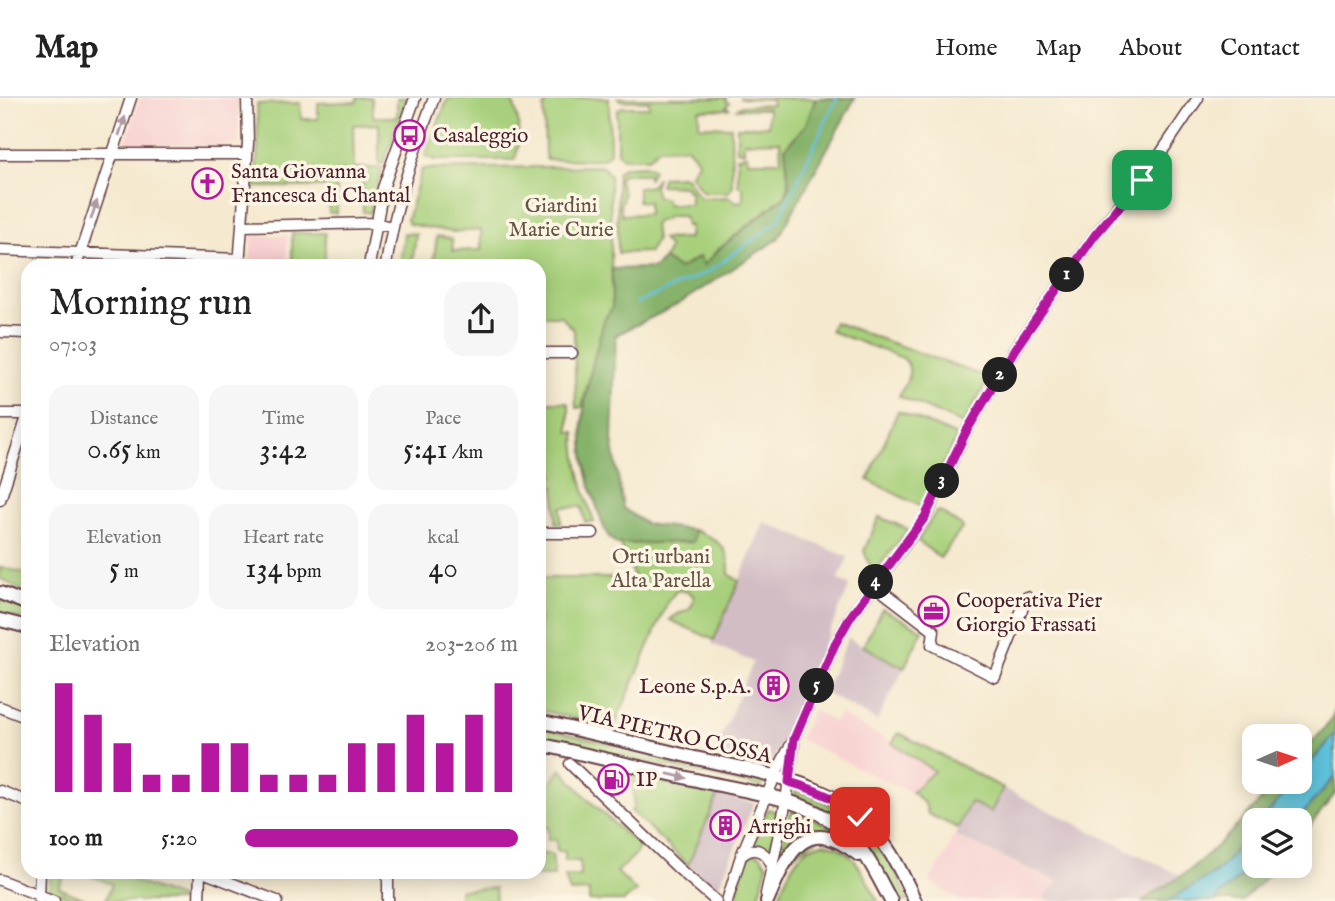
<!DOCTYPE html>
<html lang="en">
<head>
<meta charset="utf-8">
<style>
  :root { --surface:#fff; --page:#f6f6f6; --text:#222; --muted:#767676; --line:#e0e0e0; --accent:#b5179e }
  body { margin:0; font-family:"IM FELL English",serif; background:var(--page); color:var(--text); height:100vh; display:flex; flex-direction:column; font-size:26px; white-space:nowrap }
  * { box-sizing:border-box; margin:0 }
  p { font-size:23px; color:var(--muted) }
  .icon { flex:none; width:38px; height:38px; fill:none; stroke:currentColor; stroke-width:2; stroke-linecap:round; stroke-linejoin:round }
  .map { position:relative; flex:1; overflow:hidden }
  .panel { position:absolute; left:21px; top:161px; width:525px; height:620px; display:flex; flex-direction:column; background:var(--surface); border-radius:21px; box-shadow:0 4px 18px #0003 }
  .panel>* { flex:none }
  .needle { width:46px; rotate:87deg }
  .buttons { position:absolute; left:1242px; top:626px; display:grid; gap:14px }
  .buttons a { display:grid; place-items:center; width:70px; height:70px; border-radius:14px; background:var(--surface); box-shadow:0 4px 18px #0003; font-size:35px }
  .pin { position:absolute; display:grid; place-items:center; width:60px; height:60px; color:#fff; margin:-30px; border-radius:14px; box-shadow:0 4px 10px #0006 }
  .km { position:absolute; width:35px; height:35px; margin:-18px; border-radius:50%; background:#222; color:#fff; font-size:19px; line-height:35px; text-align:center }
  .round { display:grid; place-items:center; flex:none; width:74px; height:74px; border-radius:21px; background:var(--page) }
  .overview { display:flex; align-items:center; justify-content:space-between; height:119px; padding:0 28px }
  h1 { font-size:38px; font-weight:600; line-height:52px }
  .stats { display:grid; grid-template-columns:repeat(3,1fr); gap:10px; height:119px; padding:7px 28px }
  .stats div { display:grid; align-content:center; border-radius:18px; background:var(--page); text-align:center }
  .stats b { font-size:30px; font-weight:600 }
  .stats small { font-size:19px; font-weight:400 }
  .stats p { font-size:19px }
  .chart { height:196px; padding:14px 28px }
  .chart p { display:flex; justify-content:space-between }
  .chart svg { width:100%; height:126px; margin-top:7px; stroke:var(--accent); stroke-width:6 }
  ul { padding:0 28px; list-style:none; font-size:23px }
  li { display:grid; grid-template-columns:112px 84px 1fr; align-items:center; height:52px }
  li i { height:18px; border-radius:9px; background:var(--accent) }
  header { display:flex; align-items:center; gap:42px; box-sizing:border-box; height:98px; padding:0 35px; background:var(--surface); border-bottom:2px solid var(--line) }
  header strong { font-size:33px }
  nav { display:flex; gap:38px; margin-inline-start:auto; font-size:24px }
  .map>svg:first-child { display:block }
</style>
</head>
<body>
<header>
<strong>Map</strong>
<nav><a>Home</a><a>Map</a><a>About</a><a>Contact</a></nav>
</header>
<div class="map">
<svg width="1335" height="803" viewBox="0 0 1335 803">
  <rect width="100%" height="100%" fill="#fcf5e5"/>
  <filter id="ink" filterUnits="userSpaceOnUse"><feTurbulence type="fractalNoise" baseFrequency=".0143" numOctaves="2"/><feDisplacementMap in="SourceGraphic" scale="14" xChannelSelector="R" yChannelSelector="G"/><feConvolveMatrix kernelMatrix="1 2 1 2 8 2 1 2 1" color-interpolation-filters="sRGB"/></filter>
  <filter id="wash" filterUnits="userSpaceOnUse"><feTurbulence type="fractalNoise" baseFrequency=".00686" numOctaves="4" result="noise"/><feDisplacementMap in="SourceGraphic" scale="28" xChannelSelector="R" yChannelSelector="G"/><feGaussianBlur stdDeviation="1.57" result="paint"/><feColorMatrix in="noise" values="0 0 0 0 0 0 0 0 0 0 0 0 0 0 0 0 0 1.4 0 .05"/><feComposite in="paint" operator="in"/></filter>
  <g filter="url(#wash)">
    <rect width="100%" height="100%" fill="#f5e9cf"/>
    <path fill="#f7cfd0" d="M140,0H238V47H125Z
      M252,138H287V168H250Z
      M813,612L835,624L840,616L892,645L935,673L912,694L884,683L800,641Z
      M953,738L1058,785L1044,799L1051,803H960L929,783L946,757Z"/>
    <path fill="#d2bdc5" d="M764,424L848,459L838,482L850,487L771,668L715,654L753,564L712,546Z
      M848,540L904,570L877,623L824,594Z
      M1003,690L1182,778L1152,795L1143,803H1051L1044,799L1058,784L955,738L971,704L991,714Z
      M718,697L754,705L717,792L688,767Z"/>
    <path fill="#a8d07b" stroke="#797853" stroke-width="2" d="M357,0H372L373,19H397V0H407L383,66H379V26L353,27L354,70H382L370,115L363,114L362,73H336L337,115H329L328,89H255L258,47L257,6L300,5L301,21H318V5L357,4Z
      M448,0H513L512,4C520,16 521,49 514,62H435L425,58Z
      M545,0H609L610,54L603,61L547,62L545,56L544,10L547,4Z
      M618,0H726V3L729,5L726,9L730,11L699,12V28L731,29L732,88L728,94H703L690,76L699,63L687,49L659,50L648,60H623L617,54V13L622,9H649V3H622Z
      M739,0H816L805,28L785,50L789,87L785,98L719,151L704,167L699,159L679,171L664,161L669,150L662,141L689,140L690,128H686L684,118H667L666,121L658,123L654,127L656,142L649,154L618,155L617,75L623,69L648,68L653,72L648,82V76H623L619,80C620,91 627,95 620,107L622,117L648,116V104L638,103V90L651,88L657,79L654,89L657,99L666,101V106H690V93H687L686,88L660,87L663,79L685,78L700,100L729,99L736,104L743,103V90L738,87L737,59L747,57L748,63H781L780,43L744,44V54L737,52V29L768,28V11H737L741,8L772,7L771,1Z
      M602,68L610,77L612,210L604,222L582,309L576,310L574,232L561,218H539V168H433L437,138L452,141L453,153L481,152V132L452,134L409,126L407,122L422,71Z
      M292,135H325V168H292Z
      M404,135L416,136L412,168H400Z
      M834,224L989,280L963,326L899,298C906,284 916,272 903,260L830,233Z
      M539,304H566L569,307V334H575C575,366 584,394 594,424H585L582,409H561V425H556L555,389H553L552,383H539V367L541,380L554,379L553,366H548V355H539Z
      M898,313L957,338L926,402L920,408L868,382Z
      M939,413L963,429L940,460L918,443L936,414Z
      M879,419L908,431L873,476L864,453Z
      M694,432C718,443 730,447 729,476L739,483L714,542L670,522C680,510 691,519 694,499L689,494L677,492L668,503L614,629L539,612V480H621L629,485L633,476L620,446L692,444Z
      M0,469L28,476V496L0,480Z
      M0,502L28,513V523L0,514Z
      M882,511L923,532L904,570L863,548Z
      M539,629L763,681V687L760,689L539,639Z
      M899,635L1003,690L991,714L970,704L958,730L928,716L925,706L912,694L934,673L892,645Z
      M561,671L587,700L627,738L631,739L640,747L635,757L617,774L636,793L624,803H589V793L570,794L565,779L580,778V763H565V753H557L556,742H548V729H539V691L544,693Z
      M633,678L718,697L688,767L631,713L634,709Z
      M795,693C821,699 848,716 867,733C887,750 898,780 909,803H898C869,749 856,719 794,699Z
      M768,711L779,715L770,754L762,748L752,747Z
      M795,712L827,727L845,741L828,734L779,766L789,717Z
      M823,745C854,747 865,780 878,803H785L780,796C788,774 797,750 823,745Z
      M539,750V756H552L554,778H531V774H539Z
      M754,756L760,757L767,767L758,803H737L736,798L745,763Z
      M50,774H66L59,790L90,803H78L49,791Z
      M81,774H136L133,783L183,801L191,780L189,803H105L112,786Z
      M495,790L496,803H459V792Z"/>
    <path fill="#86b26b" stroke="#68684b" stroke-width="2" d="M816,0H855L778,141L677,207L616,237L612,341L623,410L646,426L694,432L693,444L617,446C604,438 602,423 597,409C570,338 586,292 604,222L612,210V171L654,170L664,161L679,171L699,159L704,167L719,151L785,98L789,87L785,50L805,28Z
      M1335,611V636L1300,677V658L1331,623Z
      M1335,679V696L1314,722L1300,745V723H1295Z
      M1277,684H1294L1261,723H1255V730L1218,773L1168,803H1143C1156,792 1171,786 1184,776C1219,749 1248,718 1277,684Z
      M1255,766V768H1278L1242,803H1213Z"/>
    <path fill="#5ec3dc" stroke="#547184" stroke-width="2" d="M1335,636V679L1295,723H1261L1294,684H1300V677Z
      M1255,730V766L1213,803H1168L1218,773Z"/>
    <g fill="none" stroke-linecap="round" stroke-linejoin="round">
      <path stroke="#5ec3dc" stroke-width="2.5" d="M637,205L710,173L778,123L837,0"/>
    </g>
  </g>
  <g filter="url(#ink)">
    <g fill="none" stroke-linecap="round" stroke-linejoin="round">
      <defs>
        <path id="minor" d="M0,56H246
          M242,128L375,125L392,129
          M0,152L239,161
          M76,168L131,0
          M239,168L248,45L247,0
          M369,168L383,90L415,0
          M386,168C394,109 413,56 434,0
          M0,234L28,235
          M539,255H572
          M0,316H28
          M0,402L28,316
          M539,435H593
          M874,487L934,533L932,547L995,579L1027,499
          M0,609L28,620
          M570,666L679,771L716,803
          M0,693L28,704
          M741,758C754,746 765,753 772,767
          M203,774L277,803
          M388,774V803
          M0,782L54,803
          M766,796L786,703L794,645
          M39,801L40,774
          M199,803L200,774
          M727,803L741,758L779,669L794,641L835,546L851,518L925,420L966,334L1015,251L1095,137L1157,61L1198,0"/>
        <path id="major" d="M0,495L28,506
          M0,522L28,529
          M539,623C591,635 643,647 695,660C745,671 816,682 856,715C885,739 900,770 915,803
          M539,646C594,659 650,671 705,684C750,694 803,700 840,729C864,748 877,777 891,803
          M767,803C787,757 804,713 859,757"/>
      </defs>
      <use href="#minor" stroke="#643d44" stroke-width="13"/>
      <use href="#major" stroke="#643d44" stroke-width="16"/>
      <use href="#minor" stroke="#fff" stroke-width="10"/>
      <use href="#major" stroke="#fff" stroke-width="12"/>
    </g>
    <defs><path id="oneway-solid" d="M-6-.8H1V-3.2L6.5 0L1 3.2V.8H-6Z" transform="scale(1.75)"/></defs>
    <g fill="#ae9aa0">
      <use href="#oneway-solid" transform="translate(122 28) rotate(-72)"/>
      <use href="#oneway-solid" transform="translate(94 112) rotate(-72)"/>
      <use href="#oneway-solid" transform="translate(677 678) rotate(13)"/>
    </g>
  </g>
  <g fill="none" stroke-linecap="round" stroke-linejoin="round" filter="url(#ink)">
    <defs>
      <path id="route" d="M860,719C840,701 814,691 789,684L794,641L835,546L851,518L925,419L966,334L1015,251L1095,137L1142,82"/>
    </defs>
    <use href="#route" stroke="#fff" stroke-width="14"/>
    <use href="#route" stroke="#b5179e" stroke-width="9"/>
  </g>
  <defs>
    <symbol id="bus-ring" viewBox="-11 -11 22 22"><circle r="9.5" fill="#fcf5e5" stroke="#b5179e" stroke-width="1.5"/><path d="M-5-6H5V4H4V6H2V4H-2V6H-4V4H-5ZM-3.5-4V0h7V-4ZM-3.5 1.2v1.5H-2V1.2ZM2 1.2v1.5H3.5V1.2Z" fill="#b5179e"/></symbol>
    <symbol id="church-ring" viewBox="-11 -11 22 22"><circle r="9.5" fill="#fcf5e5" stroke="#b5179e" stroke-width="1.5"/><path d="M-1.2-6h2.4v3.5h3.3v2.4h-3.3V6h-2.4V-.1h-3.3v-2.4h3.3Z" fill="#b5179e"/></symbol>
    <symbol id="office-ring" viewBox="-11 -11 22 22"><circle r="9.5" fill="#fcf5e5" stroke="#b5179e" stroke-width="1.5"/><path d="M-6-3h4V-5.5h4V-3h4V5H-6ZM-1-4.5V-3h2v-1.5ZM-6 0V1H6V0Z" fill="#b5179e"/></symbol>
    <symbol id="building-ring" viewBox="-11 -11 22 22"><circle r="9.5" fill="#fcf5e5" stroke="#b5179e" stroke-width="1.5"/><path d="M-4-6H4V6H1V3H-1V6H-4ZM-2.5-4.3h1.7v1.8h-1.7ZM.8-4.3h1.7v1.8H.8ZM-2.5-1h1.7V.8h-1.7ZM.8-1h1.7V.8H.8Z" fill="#b5179e"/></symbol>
    <symbol id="fuel-ring" viewBox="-11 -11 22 22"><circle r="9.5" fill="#fcf5e5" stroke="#b5179e" stroke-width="1.5"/><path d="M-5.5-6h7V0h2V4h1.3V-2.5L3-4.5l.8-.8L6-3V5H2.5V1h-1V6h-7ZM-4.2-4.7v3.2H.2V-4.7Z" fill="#b5179e"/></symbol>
  </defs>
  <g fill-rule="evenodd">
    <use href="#bus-ring" x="392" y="20" width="35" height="35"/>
    <use href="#church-ring" x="190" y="68" width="35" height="35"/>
    <use href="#office-ring" x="916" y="496" width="35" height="35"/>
    <use href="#building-ring" x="756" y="570" width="35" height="35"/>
    <use href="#fuel-ring" x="596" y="664" width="35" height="35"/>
    <use href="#building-ring" x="708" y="710" width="35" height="35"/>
  </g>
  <g text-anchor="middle" stroke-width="7" stroke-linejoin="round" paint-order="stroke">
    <g font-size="21" fill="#4a1f2b" stroke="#fcf5e5" text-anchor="start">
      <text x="433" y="44">Casaleggio</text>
      <text x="231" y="80">Santa Giovanna<tspan x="231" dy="24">Francesca di Chantal</tspan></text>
      <text x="956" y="509">Cooperativa Pier<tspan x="956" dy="24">Giorgio Frassati</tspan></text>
      <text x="751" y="595" text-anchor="end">Leone S.p.A.</text>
      <text x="636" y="688">IP</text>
      <text x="748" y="735">Arrighi</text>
    </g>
    <g font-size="21" fill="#665443" stroke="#fcf5e5">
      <text x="561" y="114">Giardini<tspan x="561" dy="24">Marie Curie</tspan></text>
      <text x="661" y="465">Orti urbani<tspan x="661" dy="24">Alta Parella</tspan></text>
    </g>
    <g font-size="21" fill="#4a1f2b" stroke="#fcf5e5">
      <text transform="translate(675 636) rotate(13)" y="7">VIA PIETRO COSSA</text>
    </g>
  </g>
</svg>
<div class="buttons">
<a><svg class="needle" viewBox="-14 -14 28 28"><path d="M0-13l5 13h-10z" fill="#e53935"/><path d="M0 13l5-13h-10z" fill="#767676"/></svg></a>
<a><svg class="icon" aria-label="layers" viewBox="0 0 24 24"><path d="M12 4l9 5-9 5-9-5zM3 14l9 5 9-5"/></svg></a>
</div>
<div class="pin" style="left:1142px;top:82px;background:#1e9e55"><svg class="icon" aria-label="arrive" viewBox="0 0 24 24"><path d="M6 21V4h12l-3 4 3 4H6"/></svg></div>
<div class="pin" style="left:860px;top:719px;background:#d93025"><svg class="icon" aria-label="check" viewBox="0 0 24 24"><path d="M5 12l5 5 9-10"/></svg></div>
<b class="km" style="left:1067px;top:177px">1</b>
<b class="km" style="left:1000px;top:277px">2</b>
<b class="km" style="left:942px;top:383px">3</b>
<b class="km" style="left:876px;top:484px">4</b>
<b class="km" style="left:817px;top:588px">5</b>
<section class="panel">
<div class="overview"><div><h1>Morning run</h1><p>07:03</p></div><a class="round"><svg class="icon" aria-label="share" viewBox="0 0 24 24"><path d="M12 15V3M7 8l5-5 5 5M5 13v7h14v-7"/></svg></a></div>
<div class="stats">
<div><p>Distance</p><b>0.65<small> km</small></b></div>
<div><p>Time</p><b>3:42</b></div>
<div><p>Pace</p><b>5:41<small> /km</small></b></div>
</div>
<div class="stats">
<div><p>Elevation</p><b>5<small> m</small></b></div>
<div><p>Heart rate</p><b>134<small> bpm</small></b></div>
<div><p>kcal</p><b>40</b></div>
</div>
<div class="chart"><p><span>Elevation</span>203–206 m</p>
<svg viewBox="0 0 160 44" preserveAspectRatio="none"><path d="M5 44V6M15 44V17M25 44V27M35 44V38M45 44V38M55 44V27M65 44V27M75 44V38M85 44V38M95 44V38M105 44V27M115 44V27M125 44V17M135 44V27M145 44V17M155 44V6"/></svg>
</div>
<ul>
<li><b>100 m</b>5:20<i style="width:100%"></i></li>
</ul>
</section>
</div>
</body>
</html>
